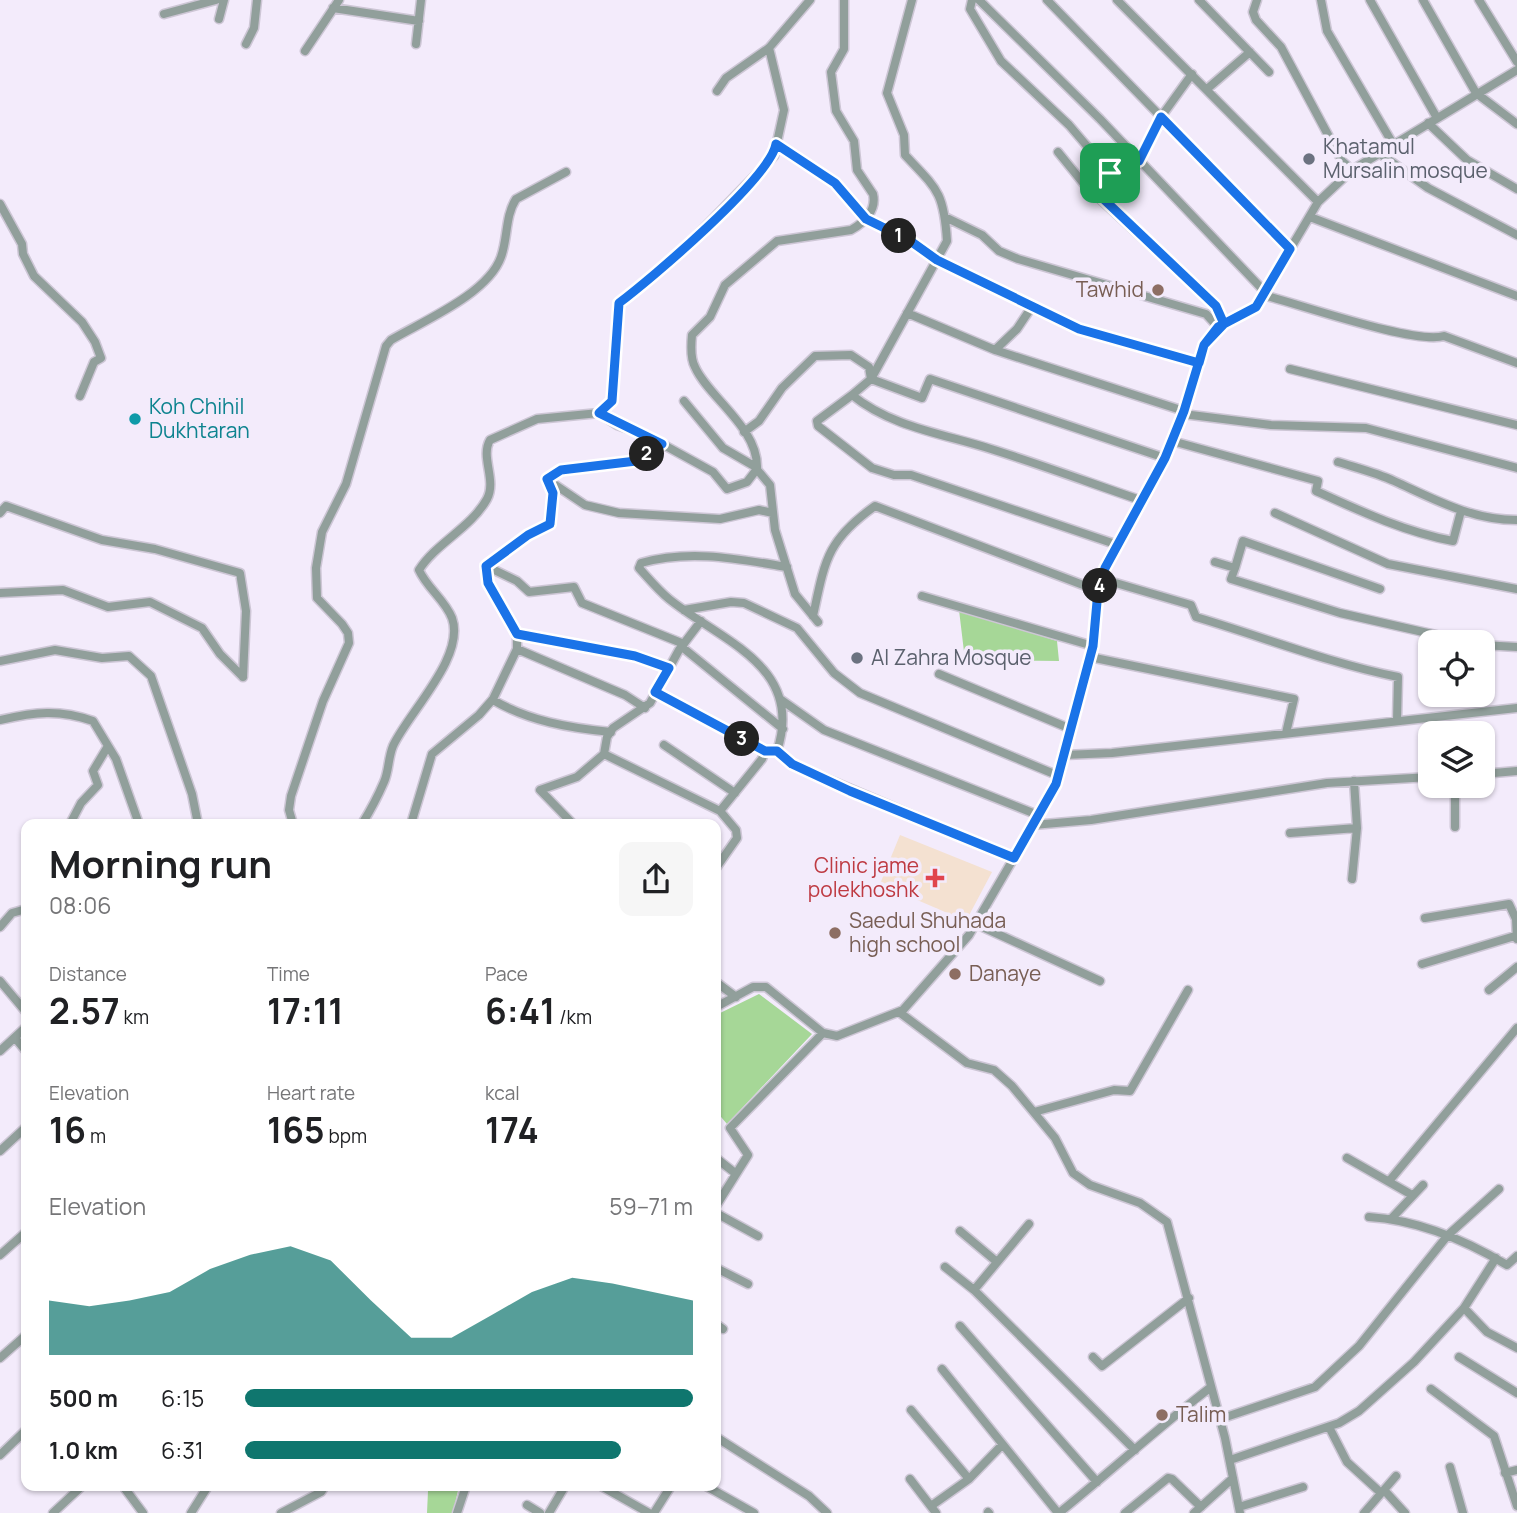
<!DOCTYPE html>
<html lang="en">
<head>
<meta charset="utf-8">
<style>
  :root { --surface:#fff; --page:#f6f6f6; --text:#202124; --muted:#757577; --accent:#0f766e }
  body { margin:0; font-family:Manrope,sans-serif; background:var(--page); color:var(--text); height:100vh; display:flex; flex-direction:column; font-size:26px; white-space:nowrap }
  * { box-sizing:border-box; margin:0 }
  p { font-size:23px; color:var(--muted) }
  .icon { flex:none; width:38px; height:38px; fill:none; stroke:currentColor; stroke-width:2; stroke-linecap:round; stroke-linejoin:round }
  .map { position:relative; flex:1; overflow:hidden }
  .drawer { position:absolute; left:21px; top:819px; width:700px; height:672px; display:flex; flex-direction:column; background:var(--surface); border-radius:14px; box-shadow:0 2px 5px #0004 }
  .drawer>* { flex:none }
  .controls { position:absolute; left:1418px; top:630px; display:grid; gap:14px }
  .controls a { display:grid; place-items:center; width:77px; height:77px; border-radius:14px; background:var(--surface); box-shadow:0 2px 5px #0004; font-size:35px }
  .pin { position:absolute; display:grid; place-items:center; width:60px; height:60px; color:#fff; margin:-30px; border-radius:14px; box-shadow:0 4px 10px #0006 }
  .km { position:absolute; width:35px; height:35px; margin:-18px; border-radius:50%; background:#222; color:#fff; font-size:19px; line-height:35px; text-align:center }
  .round { display:grid; place-items:center; flex:none; width:74px; height:74px; border-radius:14px; background:var(--page) }
  .head { display:flex; align-items:center; justify-content:space-between; height:119px; padding:0 28px }
  h1 { font-size:38px; font-weight:700; line-height:52px }
  .stats { display:grid; grid-template-columns:repeat(3,1fr); gap:10px; height:119px; padding:7px 28px }
  .stats div { display:grid; align-content:center }
  .stats b { font-size:35px; font-weight:700 }
  .stats small { font-size:19px; font-weight:400 }
  .stats p { font-size:19px }
  .chart { height:196px; padding:14px 28px }
  .chart p { display:flex; justify-content:space-between }
  .chart svg { width:100%; height:126px; margin-top:7px; fill:var(--accent); opacity:.7 }
  ul { padding:0 28px; list-style:none; font-size:23px }
  li { display:grid; grid-template-columns:112px 84px 1fr; align-items:center; height:52px }
  li i { height:18px; border-radius:9px; background:var(--accent) }
  .map>svg:first-child { display:block }
</style>
</head>
<body>
<div class="map">
<svg width="1517" height="1513" viewBox="0 0 1517 1513">
  <rect width="100%" height="100%" fill="#f3ebfb"/>
  <path fill="#f4e1d1" d="M900,835L992,872L966,921L880,884Z"/>
  <path fill="#a6d797" d="M959,610L1057,641L1059,661L965,660Z
    M759,994L812,1034L727,1124L716,1111V1015Z
    M423,1486H459L453,1513H427L428,1491Z"/>
  <g fill="none" stroke-linecap="round" stroke-linejoin="round">
    <defs>
      <path id="minor" d="M912,0L887,93L904,135L905,155C937,189 944,192 947,241L871,379L852,395C891,427 944,434 991,449C1042,465 1093,484 1143,501
        M972,0L970,9L1001,61L1069,125L1110,173
        M979,0L1100,119L1265,292
        M1047,0L1290,249
        M1117,0L1318,202
        M1199,0L1269,72
        M1257,0L1253,12L1256,20L1281,47L1342,161L1352,170
        M1321,0L1327,31L1393,144
        M1370,0L1437,118
        M1423,0L1476,93L1517,124
        M1479,0L1517,62
        M333,8L419,21
        M164,14L216,0
        M219,19L224,0
        M246,44L254,28L257,0
        M416,44L421,0
        M305,51L339,0
        M1207,89L1250,52
        M717,91L726,78L769,48L810,0
        M1428,123L1467,160L1517,189
        M777,144L835,183L866,219L909,240L937,260L1079,329L1198,363
        M1058,152L1084,184L1216,306L1224,324
        M1379,153L1428,188L1517,235
        M1138,161L1161,117L1192,74
        M1094,190L1131,151
        M0,204L22,244L23,254L34,276L82,322L95,342L101,358L94,362L80,396
        M945,217L982,235L999,251L1018,259L1206,314L1218,327
        M1310,217L1517,296
        M1263,295C1299,304 1416,345 1444,336L1517,363
        M907,313L995,350L1184,411
        M995,350L1017,329L1031,308
        M1290,369L1517,425
        M871,379L922,398L930,379L1165,458
        M852,395L817,421L818,426L872,468L894,475H911L1118,545
        M684,401L723,448L754,466L770,485L775,530L795,594L818,622
        M599,413L612,401L619,304L673,260L774,156L784,110L769,48
        M1183,414L1271,425L1366,428L1517,468
        M744,432L759,421L782,388L815,356L851,355L869,367L871,379
        M1172,441L1318,481L1316,491C1360,511 1405,532 1453,541L1461,511
        M1338,462C1357,468 1377,473 1394,481C1434,499 1471,520 1517,520
        M548,480L585,505L619,513L720,519L759,510L773,513
        M0,513L6,506L102,540L155,549L240,573L246,611L243,677
        M1275,513L1388,564L1517,589
        M1215,562L1235,568L1231,579L1340,613L1467,642
        M486,566L517,581L529,592L574,587L582,603L684,644
        M787,567C738,559 690,549 641,563L639,568C649,579 658,590 669,599C721,641 805,666 777,751L792,764L1014,858
        M1235,568L1243,541L1380,589
        M1102,579L1191,605L1196,617C1263,637 1329,663 1398,677L1397,721
        M0,593L63,590L108,607L150,602L202,628L220,654L243,677
        M922,596L1093,646
        M684,610L731,602L744,603L797,628L834,673L860,693L1059,776
        M813,616C825,560 827,540 875,506L1099,591
        M517,634L635,656L669,668
        M1482,645L1517,647
        M682,647L783,729
        M517,649L625,695L645,708
        M1090,657L1294,699L1286,733
        M0,661L55,650L102,658L129,656L151,676L192,794L198,824
        M939,674L1071,729
        M655,692L765,751
        M780,699L824,730L1038,815
        M493,700C529,721 569,728 611,732
        M0,720C35,712 59,709 93,721L116,759L139,824
        M664,745L735,793
        M604,754L720,811
        M1064,755L1112,753L1517,708
        M1482,774L1517,771
        M70,824L81,803L98,785L93,771L108,746
        M293,824L289,810L291,796L323,701L349,643L348,633L342,624L317,598L316,568L322,532L346,484L386,346L391,340C423,321 488,294 501,257C508,238 505,216 516,199L566,172
        M362,824C370,811 378,796 384,782C389,771 388,758 393,746C408,713 466,657 452,618C445,600 427,588 419,570C436,543 471,528 487,499C497,480 480,457 490,440L537,419L599,413L617,425L644,434L713,472L727,489L747,482L757,469C759,428 708,397 695,367C690,358 691,345 692,335L710,317L725,285L777,241L851,230C864,223 877,210 873,194L857,170L854,141L836,111L831,72L844,49V0
        M411,824L432,754L479,715L493,699L517,649V634L488,583L486,566L528,535L550,524L553,493L547,479L561,470L636,461L662,444
        M573,824L540,790L577,777L604,754L607,737L613,728L650,703L679,650L701,621
        M1033,825L1091,820L1327,783L1430,777
        M1455,827V786
        M1290,833L1357,828
        M716,868L737,838L736,830L720,811L762,759L765,751H777
        M1352,879L1357,828L1354,781
        M1425,918L1509,904L1516,919L1517,939
        M976,924L1100,981
        M0,927L12,913L26,909
        M1422,964L1515,936L1517,933
        M0,981L26,1012
        M716,982L736,997
        M1489,990L1517,967
        M716,1007L753,987H766L823,1033L837,1036L903,1010L969,935L1057,784L1093,646L1099,591L1105,568L1165,458L1184,411L1204,345L1218,327L1256,307L1318,202L1352,170L1517,70
        M899,1012L967,1063L994,1070L1012,1086L1055,1138L1073,1173L1090,1185L1140,1203L1167,1222L1225,1438L1240,1513
        M15,1038L26,1051
        M0,1051L26,1027
        M1034,1112L1114,1090L1130,1091L1188,990
        M0,1151L26,1127
        M716,1158L735,1173
        M1347,1158L1412,1195
        M1390,1180L1517,1028
        M716,1206L748,1155L730,1128L823,1033
        M716,1213L758,1236
        M1369,1217C1418,1220 1465,1240 1507,1265L1517,1256
        M1391,1219L1423,1185
        M960,1231L997,1262
        M0,1255L26,1232
        M945,1267L974,1290L1135,1450
        M716,1268L748,1284
        M974,1290L1029,1224
        M1464,1308L1487,1332L1517,1348
        M716,1324L723,1329
        M960,1326L1097,1482
        M1093,1357L1102,1366L1189,1298
        M1459,1357L1517,1393
        M0,1358L26,1335
        M942,1369L1058,1513
        M1431,1389L1494,1436L1517,1506
        M911,1410L969,1479
        M1220,1419L1315,1387L1359,1346L1448,1235L1499,1189
        M1329,1427L1347,1462L1381,1493
        M716,1437L809,1496L827,1513
        M0,1455L26,1430
        M1230,1460L1339,1423L1359,1411L1414,1362L1464,1308L1496,1258
        M1450,1467L1463,1513
        M1505,1473L1517,1470
        M910,1479L936,1513
        M123,1486L143,1513
        M601,1486L649,1513
        M706,1486L754,1513
        M1384,1490L1405,1513
        M527,1505L540,1513
        M931,1506L969,1479L1002,1445
        M1239,1507L1303,1487
        M988,1512L989,1513
        M53,1513L82,1486
        M191,1513L208,1486
        M281,1513L321,1492L325,1486
        M457,1513L466,1486
        M549,1513L565,1486
        M654,1513L671,1486
        M1059,1513C1111,1471 1159,1427 1211,1387
        M1125,1513L1168,1478L1172,1479L1201,1507
        M1194,1513L1233,1478
        M1364,1513L1396,1476"/>
    </defs>
    <use href="#minor" stroke="#cdc6d5" stroke-width="11"/>
    <use href="#minor" stroke="#919f9b" stroke-width="8"/>
  </g>
  <g fill="none" stroke-linecap="round" stroke-linejoin="round">
    <defs>
      <path id="route" d="M1110,173L1094,190L1216,306L1224,324L1204,345L1199,363L1079,329L937,260L909,240L866,219L835,183L776,144C770,178 651,279 619,303L612,401L599,413L662,444L636,461L561,470L547,479L553,493L550,524L528,535L486,566L488,583L517,634L635,656L669,668L655,692L765,751H777L792,764L850,791L1014,858L1056,784L1093,646L1098,591L1105,568L1165,458L1184,411L1204,345L1218,327L1256,307L1290,249L1161,117L1139,161L1131,151L1110,173"/>
    </defs>
    <use href="#route" stroke="#fff" stroke-width="14"/>
    <use href="#route" stroke="#1a73e8" stroke-width="9"/>
  </g>
  <g fill="#6b7280" stroke="#f3ebfb" stroke-width="2.5">
    <circle cx="1309" cy="159" r="7"/>
    <circle cx="857" cy="658" r="7"/>
  </g>
  <g fill="#8d6e63" stroke="#f3ebfb" stroke-width="2.5">
    <circle cx="1158" cy="290" r="7"/>
    <circle cx="835" cy="933" r="7"/>
    <circle cx="955" cy="974" r="7"/>
    <circle cx="1162" cy="1415" r="7"/>
  </g>
  <circle fill="#0f9aa8" stroke="#f3ebfb" stroke-width="2.5" cx="135" cy="419" r="7"/>
  <path fill="#e0444e" stroke="#f3ebfb" stroke-width="2.5" d="M931.5 867.5h7v7h7v7h-7v7h-7v-7h-7v-7h7z"/>
  <g text-anchor="middle" stroke-width="7" stroke-linejoin="round" paint-order="stroke">
    <g font-size="21" fill="#5b616d" stroke="#f3ebfb" text-anchor="start">
      <text x="1323" y="154">Khatamul<tspan x="1323" dy="24">Mursalin mosque</tspan></text>
      <text x="871" y="665">Al Zahra Mosque</text>
    </g>
    <g font-size="21" fill="#785e54" stroke="#f3ebfb" text-anchor="start">
      <text x="1144" y="297" text-anchor="end">Tawhid</text>
      <text x="849" y="928">Saedul Shuhada<tspan x="849" dy="24">high school</tspan></text>
      <text x="969" y="981">Danaye</text>
      <text x="1176" y="1422">Talim</text>
    </g>
    <g font-size="21" fill="#0d838f" stroke="#f3ebfb" text-anchor="start">
      <text x="149" y="414">Koh Chihil<tspan x="149" dy="24">Dukhtaran</tspan></text>
    </g>
    <g font-size="21" fill="#be3a42" stroke="#f3ebfb" text-anchor="end">
      <text x="919" y="873">Clinic jame<tspan x="919" dy="24">polekhoshk</tspan></text>
    </g>
  </g>
</svg>
<div class="controls">
<a><svg class="icon" aria-label="locate" viewBox="0 0 24 24"><circle cx="12" cy="12" r="6"/><path d="M12 2v4M12 18v4M2 12h4M18 12h4"/></svg></a>
<a><svg class="icon" aria-label="layers" viewBox="0 0 24 24"><path d="M12 4l9 5-9 5-9-5zM3 14l9 5 9-5"/></svg></a>
</div>
<div class="pin" style="left:1110px;top:173px;background:#1e9e55"><svg class="icon" aria-label="arrive" viewBox="0 0 24 24"><path d="M6 21V4h12l-3 4 3 4H6"/></svg></div>
<b class="km" style="left:899px;top:236px">1</b>
<b class="km" style="left:647px;top:454px">2</b>
<b class="km" style="left:742px;top:739px">3</b>
<b class="km" style="left:1100px;top:586px">4</b>
<section class="drawer">
<div class="head"><div><h1>Morning run</h1><p>08:06</p></div><a class="round"><svg class="icon" aria-label="share" viewBox="0 0 24 24"><path d="M12 15V3M7 8l5-5 5 5M5 13v7h14v-7"/></svg></a></div>
<div class="stats">
<div><p>Distance</p><b>2.57<small> km</small></b></div>
<div><p>Time</p><b>17:11</b></div>
<div><p>Pace</p><b>6:41<small> /km</small></b></div>
</div>
<div class="stats">
<div><p>Elevation</p><b>16<small> m</small></b></div>
<div><p>Heart rate</p><b>165<small> bpm</small></b></div>
<div><p>kcal</p><b>174</b></div>
</div>
<div class="chart"><p><span>Elevation</span>59–71 m</p>
<svg viewBox="0 0 160 44" preserveAspectRatio="none"><path d="M0 44V25L10 27L20 25L30 22L40 14L50 9L60 6L70 11L80 25L90 38L100 38L110 30L120 22L130 17L140 19L150 22L160 25V44z"/></svg>
</div>
<ul>
<li><b>500 m</b>6:15<i style="width:100%"></i></li>
<li><b>1.0 km</b>6:31<i style="width:84%"></i></li>
</ul>
</section>
</div>
</body>
</html>
